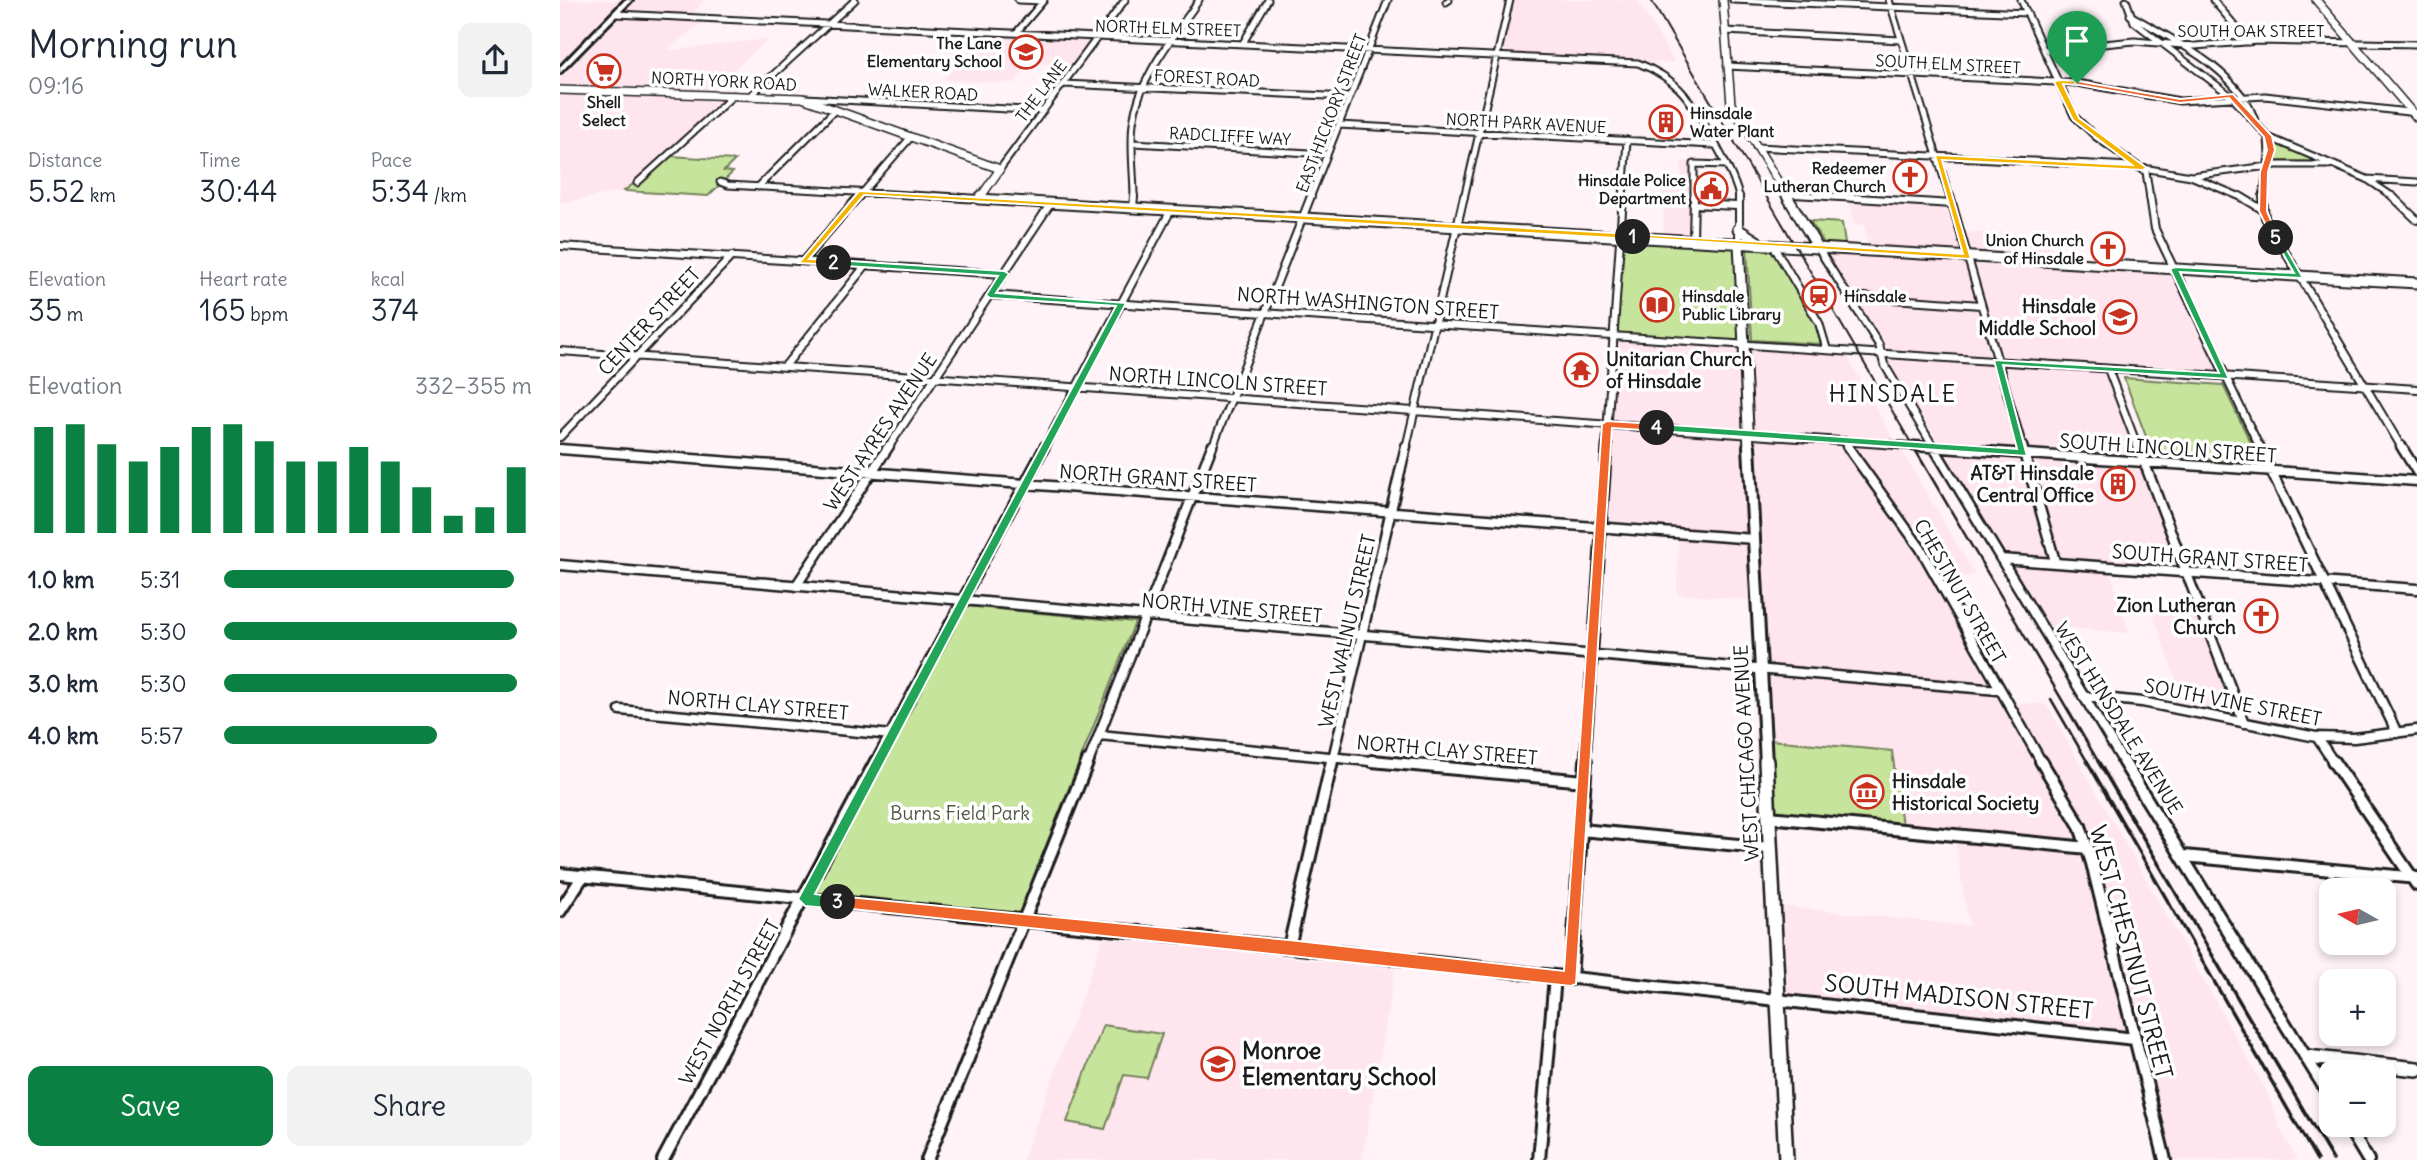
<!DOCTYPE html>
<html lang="en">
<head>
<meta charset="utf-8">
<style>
  :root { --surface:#fff; --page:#f2f2f3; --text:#1f2937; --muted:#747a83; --accent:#0b8043 }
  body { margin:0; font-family:Delius,sans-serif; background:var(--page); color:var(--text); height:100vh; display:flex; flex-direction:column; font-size:26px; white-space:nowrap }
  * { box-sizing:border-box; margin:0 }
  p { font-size:23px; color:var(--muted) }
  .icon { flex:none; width:38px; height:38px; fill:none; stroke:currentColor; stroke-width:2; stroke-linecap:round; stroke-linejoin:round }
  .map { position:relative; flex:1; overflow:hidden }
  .panel { display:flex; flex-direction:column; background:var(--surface); width:560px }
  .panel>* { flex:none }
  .needle { width:46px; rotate:278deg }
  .buttons { position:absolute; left:1759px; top:878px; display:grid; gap:14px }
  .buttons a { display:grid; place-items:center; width:77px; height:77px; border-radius:14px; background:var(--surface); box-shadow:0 4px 10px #0003; font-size:35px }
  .pin { position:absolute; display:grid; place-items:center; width:60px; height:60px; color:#fff; margin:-72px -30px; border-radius:50% 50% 50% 0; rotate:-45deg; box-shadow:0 0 7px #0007 }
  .pin .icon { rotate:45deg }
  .km { position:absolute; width:35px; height:35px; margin:-18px; border-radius:50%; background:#222; color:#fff; font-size:19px; line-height:35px; text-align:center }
  .round { display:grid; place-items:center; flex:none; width:74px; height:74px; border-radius:14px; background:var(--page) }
  .summary { display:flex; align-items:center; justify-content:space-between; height:119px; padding:0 28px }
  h1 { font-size:38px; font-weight:600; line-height:52px }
  .metrics { display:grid; grid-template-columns:repeat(3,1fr); gap:10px; height:119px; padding:7px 28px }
  .metrics div { display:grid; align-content:center }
  .metrics b { font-size:30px; font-weight:600 }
  .metrics small { font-size:19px; font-weight:400 }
  .metrics p { font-size:19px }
  .chart { height:196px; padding:14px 28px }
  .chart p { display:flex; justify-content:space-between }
  .chart svg { width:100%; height:126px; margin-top:7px; stroke:var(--accent); stroke-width:6 }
  .cta { display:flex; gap:14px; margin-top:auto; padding:14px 28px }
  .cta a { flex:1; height:80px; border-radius:14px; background:var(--accent); color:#fff; font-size:28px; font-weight:600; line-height:80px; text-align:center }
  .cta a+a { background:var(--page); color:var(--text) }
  ul { padding:0 28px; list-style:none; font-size:23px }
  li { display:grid; grid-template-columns:112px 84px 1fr; align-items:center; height:52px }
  li i { height:18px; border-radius:9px; background:var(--accent) }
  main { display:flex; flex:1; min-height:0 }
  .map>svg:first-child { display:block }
</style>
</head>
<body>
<main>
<section class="panel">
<div class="summary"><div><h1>Morning run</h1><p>09:16</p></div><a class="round"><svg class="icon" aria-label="share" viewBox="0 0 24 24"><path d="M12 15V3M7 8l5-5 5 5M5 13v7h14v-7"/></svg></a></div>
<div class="metrics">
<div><p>Distance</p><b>5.52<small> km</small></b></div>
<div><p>Time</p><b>30:44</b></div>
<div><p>Pace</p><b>5:34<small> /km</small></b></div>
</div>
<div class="metrics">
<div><p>Elevation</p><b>35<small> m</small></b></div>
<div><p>Heart rate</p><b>165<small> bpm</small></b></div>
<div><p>kcal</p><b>374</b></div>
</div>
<div class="chart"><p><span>Elevation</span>332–355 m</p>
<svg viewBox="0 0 160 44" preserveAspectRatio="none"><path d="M5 44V7M15 44V6M25 44V13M35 44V19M45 44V14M55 44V7M65 44V6M75 44V12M85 44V19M95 44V19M105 44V14M115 44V19M125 44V28M135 44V38M145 44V35M155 44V21"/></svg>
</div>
<ul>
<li><b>1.0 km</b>5:31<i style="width:94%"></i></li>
<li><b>2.0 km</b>5:30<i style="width:95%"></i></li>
<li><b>3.0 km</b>5:30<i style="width:95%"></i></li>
<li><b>4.0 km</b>5:57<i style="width:69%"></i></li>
</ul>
<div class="cta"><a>Save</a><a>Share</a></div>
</section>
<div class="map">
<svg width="1857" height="1160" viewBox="0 0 1857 1160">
  <rect width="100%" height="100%" fill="#fff3f7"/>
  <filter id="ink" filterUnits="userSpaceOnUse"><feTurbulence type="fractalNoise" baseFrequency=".0143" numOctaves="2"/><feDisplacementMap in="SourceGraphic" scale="14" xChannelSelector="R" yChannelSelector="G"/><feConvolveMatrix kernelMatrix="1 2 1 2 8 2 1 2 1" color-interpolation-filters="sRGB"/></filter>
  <g filter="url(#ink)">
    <path fill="#ffe5ed" d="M0,0H65L0,63Z
      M74,0H144L131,16L148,17L106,51L209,39L149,91L0,87V79Z
      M950,0H1077L1115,63L938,55Z
      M422,36L533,41L514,65L470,63L455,83L384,80Z
      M0,92L176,97L64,191L0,203Z
      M1121,161L1132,162L1131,237L1103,235L1104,200L1099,188H1105V178L1122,179Z
      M1290,200L1390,205L1405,255L1309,249L1304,225L1294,224Z
      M1404,232L1487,236L1496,261L1411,255Z
      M1264,250L1404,259L1431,358L1326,350Z
      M1410,258L1612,271L1658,373L1440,359Z
      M1056,337L1181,347L1188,534L1045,524Z
      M1188,347L1286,354L1335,442L1191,431Z
      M1325,357L1434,364L1457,449L1379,443Z
      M1441,364L1548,371L1581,459L1466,451Z
      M1192,437L1282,444L1362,556L1432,686L1205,664Z
      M1289,444L1340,448L1415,575L1381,579Z
      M1382,451L1460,457L1489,557L1446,554Z
      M1469,457L1583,465L1622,568L1498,558Z
      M1118,538L1191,543L1194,600L1117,594Z
      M1448,560L1549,568L1569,633L1487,626Z
      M1592,611L1637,614L1675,716L1625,706Z
      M1206,674L1435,695L1520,841L1342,825L1331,751L1210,740Z
      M1448,703L1486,704L1707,1092L1722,1133L1738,1160H1609L1534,851Z
      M1395,841L1523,854L1565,1031L1224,996L1219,906L1409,926Z
      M543,938L835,969L802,1160H463Z"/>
    <path fill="#c7e49c" stroke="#72805c" stroke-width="2" d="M1716,143L1756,161V162L1716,161Z
      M110,156L175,160L164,171L173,172L148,196L64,191Z
      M1250,221L1282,223L1285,244L1264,243Z
      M1063,239L1176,246L1179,342L1056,333Z
      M1187,248H1212L1254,319L1261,344L1192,340Z
      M1564,378L1663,385L1700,462L1593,455Z
      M406,606L575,622L458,916L253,894Z
      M1210,740L1332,751L1342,825L1214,813Z
      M543,1025L602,1034L587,1078L564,1075L545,1129L507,1122Z"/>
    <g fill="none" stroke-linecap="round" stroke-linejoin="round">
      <defs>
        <path id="street-far3" d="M458,0L483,1
          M1173,0L1467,13
          M1329,0L1390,198
          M1461,0L1514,116L1536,137L1586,172L1590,198
          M1566,0L1574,22L1671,96L1708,137L1807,179L1857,182
          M1653,0L1689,42
          M886,2L889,0
          M56,14L1078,63C1094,69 1112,80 1123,93C1137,109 1177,178 1179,198
          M1570,15C1614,40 1682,72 1696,124
          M1165,31L1341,40
          M456,33L484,0
          M683,43L708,0
          M1484,50L1574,41L1635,46L1698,41L1857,44
          M1167,66L1517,83L1620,101L1705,96L1857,113
          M504,84L790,97
          M191,95L295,0
          M245,98L483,111
          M779,125L1153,145
          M573,143L767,154
          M1196,147L1571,166L1631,176L1716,165H1769
          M440,169L565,0
          M1633,177L1683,198
          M1808,180L1835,198
          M160,182L168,185L405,198
          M77,183L174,95
          M198,187L274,111
          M1225,194L1295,198
          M298,198L351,137
          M574,198C574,173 570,148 573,123C579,76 614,37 639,0
          M750,198L828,0
          M904,198L950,0
          M1063,198L1067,140
          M1134,198V164L1167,165
          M1703,198L1709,155L1708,137"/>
        <path id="street-far2" d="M373,196L419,199
          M1179,196V243
          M1266,196L1392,204
          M1390,196L1463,448
          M1590,196L1595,229L1700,448
          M1680,196L1703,210
          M1703,196L1705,218L1842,448
          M1832,196L1857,220
          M1133,204L1177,206
          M573,208L574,196
          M1133,240L1134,196
          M1213,245L1259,323L1267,350
          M0,246L444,274
          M1258,248L1319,345L1324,364L1374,448
          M243,261L299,196
          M430,295L1857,389
          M1289,296L1421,305
          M0,351L1379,448
          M225,366L306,265
          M1548,369L1578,448
          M0,437L172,256
          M1284,441L1289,448
          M328,448L491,203
          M484,448L611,210
          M652,448L751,196
          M846,448L904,196
          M1046,448L1063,196"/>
        <path id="street-far1" d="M1287,446L1361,549L1482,763
          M1354,446L1857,481
          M1373,446L1564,763
          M1462,446L1495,561
          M1578,446L1684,723
          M1699,446L1837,733
          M1841,446L1857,472
          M0,449L1194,539
          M1441,559L1857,589
          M0,565L1438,690
          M236,586L329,446
          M1523,696L1582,702L1756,737L1794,738L1857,730
          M60,710L332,735
          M539,735L831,763
          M1757,737L1774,763
          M315,763L485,446
          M528,763L652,446
          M772,763L846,446
          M1025,763L1047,446"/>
        <path id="street" d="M812,761L1024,781
          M1481,761L1520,826L1532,863L1605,1160
          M1563,761L1771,1098
          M1773,761L1857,885
          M1209,817L1528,848
          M1021,830L1210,848
          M1624,856L1857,878
          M0,874L729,947L1575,1039
          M0,911L23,876
          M729,947L772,761
          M1011,979L1026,761
          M1787,1125L1808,1160
          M103,1160L316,761
          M367,1160L528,761
          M979,1160L995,977"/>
        <path id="secondary-far3" d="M1163,0L1171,104L1228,198
          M1756,0L1857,118
          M0,90L242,98L440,169L420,198"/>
        <path id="secondary-far2" d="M1227,196L1258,248
          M419,199L421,196
          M419,199L1857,283
          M1178,229L1197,241
          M1179,243L1189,448"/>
        <path id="secondary-far1" d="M1189,446L1206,763"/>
        <path id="secondary" d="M1206,761L1226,1160
          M1747,1057L1857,1069"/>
        <path id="primary" d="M65,0H72L0,73V67Z"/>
      </defs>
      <use href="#street-far3" stroke="#1c1c1c" stroke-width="9"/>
      <use href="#street-far2" stroke="#1c1c1c" stroke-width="10"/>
      <use href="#street-far1" stroke="#1c1c1c" stroke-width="13"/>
      <use href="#street" stroke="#1c1c1c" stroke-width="16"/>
      <use href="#secondary-far3" stroke="#1c1c1c" stroke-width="10"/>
      <use href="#secondary-far2" stroke="#1c1c1c" stroke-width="13"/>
      <use href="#secondary-far1" stroke="#1c1c1c" stroke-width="16"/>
      <use href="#secondary" stroke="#1c1c1c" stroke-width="18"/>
      <use href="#primary" stroke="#1c1c1c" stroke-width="6"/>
      <use href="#street-far3" stroke="#fff" stroke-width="5"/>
      <use href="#street-far2" stroke="#fff" stroke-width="6"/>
      <use href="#street-far1" stroke="#fff" stroke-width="8"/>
      <use href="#street" stroke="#fff" stroke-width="10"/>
      <use href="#secondary-far3" stroke="#fff" stroke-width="7"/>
      <use href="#secondary-far2" stroke="#fff" stroke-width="9"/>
      <use href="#secondary-far1" stroke="#fff" stroke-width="10"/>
      <use href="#secondary" stroke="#fff" stroke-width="13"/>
      <use href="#primary" fill="#fff" fill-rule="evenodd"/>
      <path stroke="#1c1c1c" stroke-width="2" d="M1091,0L1354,448"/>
      <path stroke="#1c1c1c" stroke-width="2.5" d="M1353,446L1539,763
        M1491,699L1528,763"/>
      <path stroke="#1c1c1c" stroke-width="3.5" d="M1527,761L1757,1160
        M1538,761L1773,1160"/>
    </g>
  </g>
  <path fill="#f5b400" stroke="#fff" stroke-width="2" d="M1498,80L1519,81L1517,85L1503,84L1519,118L1587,168L1583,170L1382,160L1411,259L1069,237L1073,234L1403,254L1375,155L1572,165L1513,120L1494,82Z"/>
  <path fill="#f5b400" stroke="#fff" stroke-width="2" d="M299,191L1073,234L1077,237L1073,239L304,195L249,259L274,260L277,265L239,263Z"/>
  <path fill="#22a559" stroke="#fff" stroke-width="2" d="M274,260L444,271L449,274L436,293L566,303L255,894L283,898L285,902L278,909L245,906L238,899L556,306L430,298L426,295L438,276L271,265Z"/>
  <path fill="#f0652b" stroke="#fff" stroke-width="2" d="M1047,421L1097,424L1102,428L1097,431L1052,428L1016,984L1011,986L273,907L271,902L278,896L729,940L1004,971L1042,424Z"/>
  <path fill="#22a559" stroke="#fff" stroke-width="2" d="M1713,236H1719L1743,278L1620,272L1669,379L1443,365L1467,456L1097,431L1092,428L1097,424L1457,449L1434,360L1659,373L1610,269L1615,267L1734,273Z"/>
  <path fill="#f0652b" stroke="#fff" stroke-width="2" d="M1517,81L1620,99L1673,94L1712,136L1715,150L1708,172L1707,211L1719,240H1713L1699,211L1700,172L1707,150L1704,137L1669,98L1620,103L1514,84Z"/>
  <defs>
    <symbol id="school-ring" viewBox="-11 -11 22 22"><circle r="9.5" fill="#fff" stroke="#c8321e" stroke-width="1.5"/><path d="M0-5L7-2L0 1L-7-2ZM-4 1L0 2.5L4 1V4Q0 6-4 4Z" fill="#c8321e"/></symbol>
    <symbol id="supermarket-ring" viewBox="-11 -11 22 22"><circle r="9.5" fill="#fff" stroke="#c8321e" stroke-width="1.5"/><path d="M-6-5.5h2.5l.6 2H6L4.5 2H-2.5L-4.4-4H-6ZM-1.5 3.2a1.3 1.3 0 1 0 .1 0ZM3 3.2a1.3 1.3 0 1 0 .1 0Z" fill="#c8321e"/></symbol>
    <symbol id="building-ring" viewBox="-11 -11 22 22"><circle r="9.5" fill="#fff" stroke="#c8321e" stroke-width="1.5"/><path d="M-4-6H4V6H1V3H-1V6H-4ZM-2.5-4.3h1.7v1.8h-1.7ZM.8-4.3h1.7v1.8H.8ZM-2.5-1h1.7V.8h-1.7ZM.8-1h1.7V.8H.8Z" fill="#c8321e"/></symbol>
    <symbol id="church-ring" viewBox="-11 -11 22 22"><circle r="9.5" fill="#fff" stroke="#c8321e" stroke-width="1.5"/><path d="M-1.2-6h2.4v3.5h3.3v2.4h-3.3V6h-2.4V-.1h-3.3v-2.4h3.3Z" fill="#c8321e"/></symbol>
    <symbol id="civic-ring" viewBox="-11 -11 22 22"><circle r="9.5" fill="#fff" stroke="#c8321e" stroke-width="1.5"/><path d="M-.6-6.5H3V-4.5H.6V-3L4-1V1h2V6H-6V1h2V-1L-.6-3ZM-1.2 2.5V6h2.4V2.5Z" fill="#c8321e"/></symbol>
    <symbol id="station-ring" viewBox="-11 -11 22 22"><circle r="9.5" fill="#fff" stroke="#c8321e" stroke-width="1.5"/><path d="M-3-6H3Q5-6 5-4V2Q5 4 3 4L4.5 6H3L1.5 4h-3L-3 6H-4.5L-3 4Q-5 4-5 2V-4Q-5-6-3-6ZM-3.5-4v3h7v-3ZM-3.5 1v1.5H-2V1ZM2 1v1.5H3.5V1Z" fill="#c8321e"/></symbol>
    <symbol id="library-ring" viewBox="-11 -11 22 22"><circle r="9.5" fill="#fff" stroke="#c8321e" stroke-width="1.5"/><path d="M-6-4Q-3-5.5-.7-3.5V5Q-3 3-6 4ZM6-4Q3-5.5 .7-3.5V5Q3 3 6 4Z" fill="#c8321e"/></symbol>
    <symbol id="temple-ring" viewBox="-11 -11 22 22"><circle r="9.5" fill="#fff" stroke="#c8321e" stroke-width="1.5"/><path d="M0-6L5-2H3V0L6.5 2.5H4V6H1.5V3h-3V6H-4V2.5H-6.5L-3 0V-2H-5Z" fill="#c8321e"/></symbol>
    <symbol id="museum-ring" viewBox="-11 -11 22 22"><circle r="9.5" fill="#fff" stroke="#c8321e" stroke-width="1.5"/><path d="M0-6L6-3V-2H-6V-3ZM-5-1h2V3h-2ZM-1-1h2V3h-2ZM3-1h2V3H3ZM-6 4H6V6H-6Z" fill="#c8321e"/></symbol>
  </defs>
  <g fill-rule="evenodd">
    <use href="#school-ring" x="447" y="33" width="38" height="38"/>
    <use href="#supermarket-ring" x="25" y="52" width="38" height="38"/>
    <use href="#building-ring" x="1087" y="103" width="38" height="38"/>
    <use href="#church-ring" x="1331" y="158" width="38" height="38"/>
    <use href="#civic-ring" x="1132" y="170" width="38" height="38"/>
    <use href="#church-ring" x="1529" y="230" width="38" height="38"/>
    <use href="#station-ring" x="1240" y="277" width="38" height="38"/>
    <use href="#library-ring" x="1078" y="286" width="38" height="38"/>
    <use href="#school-ring" x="1541" y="298" width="38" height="38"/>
    <use href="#temple-ring" x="1002" y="351" width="38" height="38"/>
    <use href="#building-ring" x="1539" y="465" width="38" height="38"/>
    <use href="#church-ring" x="1682" y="597" width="38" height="38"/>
    <use href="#museum-ring" x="1288" y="773" width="38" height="38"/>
    <use href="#school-ring" x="639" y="1045" width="38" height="38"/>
  </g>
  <g text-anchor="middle" stroke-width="7" stroke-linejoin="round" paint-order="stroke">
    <g font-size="16" fill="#1c1c1c" stroke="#fff">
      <text transform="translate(608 28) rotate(2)" y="6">NORTH ELM STREET</text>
      <text x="1691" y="37">SOUTH OAK STREET</text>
      <text transform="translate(1388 64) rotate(3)" y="6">SOUTH ELM STREET</text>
      <text transform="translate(647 78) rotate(3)" y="6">FOREST ROAD</text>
      <text transform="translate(164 81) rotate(3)" y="6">NORTH YORK ROAD</text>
      <text transform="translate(481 91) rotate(-53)" y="6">THE LANE</text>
      <text transform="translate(363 92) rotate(3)" y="6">WALKER ROAD</text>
      <text transform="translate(771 113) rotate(-69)" y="6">EAST HICKORY STREET</text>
      <text transform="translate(966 123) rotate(3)" y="6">NORTH PARK AVENUE</text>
      <text transform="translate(670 136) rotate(3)" y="6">RADCLIFFE WAY</text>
    </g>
    <g font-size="16" font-weight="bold" fill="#1c1c1c" stroke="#fff" text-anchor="end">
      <text x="442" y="49">The Lane<tspan x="442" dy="18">Elementary School</tspan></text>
      <text x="44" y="108" text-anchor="middle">Shell<tspan x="44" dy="18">Select</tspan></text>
      <text x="1130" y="119" text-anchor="start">Hinsdale<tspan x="1130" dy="18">Water Plant</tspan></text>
      <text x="1326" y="174">Redeemer<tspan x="1326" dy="18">Lutheran Church</tspan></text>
      <text x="1126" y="186">Hinsdale Police<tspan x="1126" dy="18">Department</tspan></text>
      <text x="1524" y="246">Union Church<tspan x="1524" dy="18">of Hinsdale</tspan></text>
      <text x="1122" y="302" text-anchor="start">Hinsdale<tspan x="1122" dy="18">Public Library</tspan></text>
      <text x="1284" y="302" text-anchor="start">Hinsdale</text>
    </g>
    <g font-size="19" fill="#1c1c1c" stroke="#fff">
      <text transform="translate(808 303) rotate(4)" y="7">NORTH WASHINGTON STREET</text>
      <text transform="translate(89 321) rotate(-47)" y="7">CENTER STREET</text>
      <text transform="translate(658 381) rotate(4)" y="7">NORTH LINCOLN STREET</text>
      <text transform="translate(320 432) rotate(-56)" y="7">WEST AYRES AVENUE</text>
      <text transform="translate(1608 448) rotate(4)" y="7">SOUTH LINCOLN STREET</text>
      <text transform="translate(598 478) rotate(4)" y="7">NORTH GRANT STREET</text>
      <text transform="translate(1650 558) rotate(4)" y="7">SOUTH GRANT STREET</text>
      <text transform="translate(1400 591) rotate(60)" y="7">CHESTNUT STREET</text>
      <text transform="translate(672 608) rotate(5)" y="7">NORTH VINE STREET</text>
      <text transform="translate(787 631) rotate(-77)" y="7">WEST WALNUT STREET</text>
      <text transform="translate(1673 702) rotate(11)" y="7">SOUTH VINE STREET</text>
      <text transform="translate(198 705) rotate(5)" y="7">NORTH CLAY STREET</text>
      <text transform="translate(1559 718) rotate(58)" y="7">WEST HINSDALE AVENUE</text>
      <text transform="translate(887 750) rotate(5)" y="7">NORTH CLAY STREET</text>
      <text transform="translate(1186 753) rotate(-93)" y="7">WEST CHICAGO AVENUE</text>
      <text transform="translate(169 1002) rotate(-61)" y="7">WEST NORTH STREET</text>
    </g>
    <g font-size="19" font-weight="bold" fill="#1c1c1c" stroke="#fff" text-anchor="end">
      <text x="1536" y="313">Hinsdale<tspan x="1536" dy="22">Middle School</tspan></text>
      <text x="1046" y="366" text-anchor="start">Unitarian Church<tspan x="1046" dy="22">of Hinsdale</tspan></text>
      <text x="1534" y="480">AT&amp;T Hinsdale<tspan x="1534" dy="22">Central Office</tspan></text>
      <text x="1676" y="612">Zion Lutheran<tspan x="1676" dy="22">Church</tspan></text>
      <text x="1332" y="788" text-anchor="start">Hinsdale<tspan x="1332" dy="22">Historical Society</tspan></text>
    </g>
    <g font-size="19" fill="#4f5842" stroke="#fff">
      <text x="400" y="820">Burns Field Park</text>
    </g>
    <g font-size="23" letter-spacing="2" fill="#1c1c1c" stroke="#fff">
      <text x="1333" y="402">HINSDALE</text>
    </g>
    <g font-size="23" fill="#1c1c1c" stroke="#fff">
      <text transform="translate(1571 952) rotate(75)" y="8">WEST CHESTNUT STREET</text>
      <text transform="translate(1399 997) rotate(6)" y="8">SOUTH MADISON STREET</text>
    </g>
    <g font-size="23" font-weight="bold" fill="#1c1c1c" stroke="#fff" text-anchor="start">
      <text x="682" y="1059">Monroe<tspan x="682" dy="26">Elementary School</tspan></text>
    </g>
  </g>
</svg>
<div class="buttons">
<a><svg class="needle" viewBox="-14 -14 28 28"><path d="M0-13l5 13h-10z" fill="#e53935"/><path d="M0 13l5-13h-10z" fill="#747a83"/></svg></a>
<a>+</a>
<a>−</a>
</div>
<div class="pin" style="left:1517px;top:83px;background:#1e9e55"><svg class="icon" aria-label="arrive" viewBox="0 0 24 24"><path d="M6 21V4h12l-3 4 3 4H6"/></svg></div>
<b class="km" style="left:1073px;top:237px">1</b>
<b class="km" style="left:274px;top:263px">2</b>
<b class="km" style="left:278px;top:902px">3</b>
<b class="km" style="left:1097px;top:428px">4</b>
<b class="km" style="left:1716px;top:238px">5</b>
</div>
</main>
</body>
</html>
